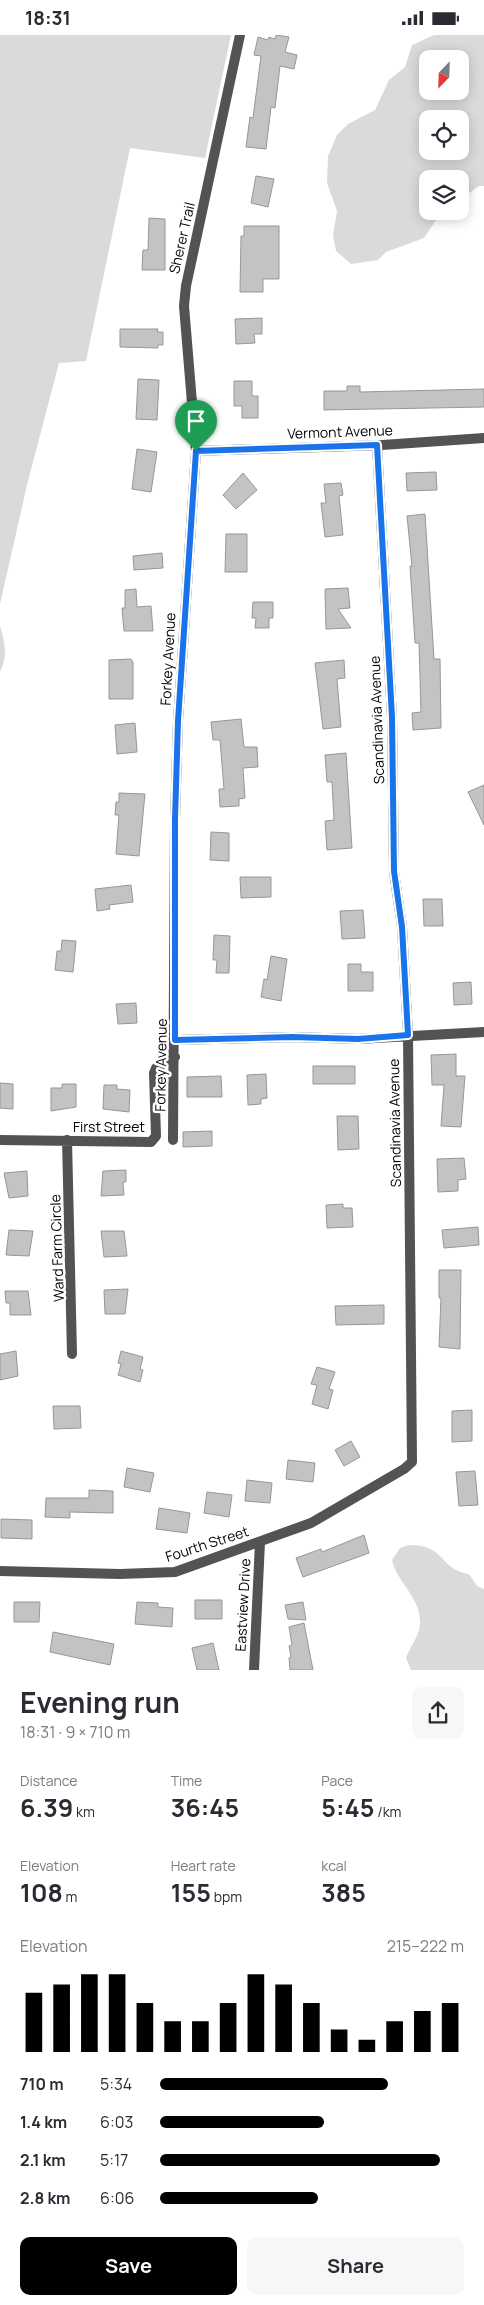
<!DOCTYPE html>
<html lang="en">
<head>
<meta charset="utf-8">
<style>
  :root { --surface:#fff; --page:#f7f7f7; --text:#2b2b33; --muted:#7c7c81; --accent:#000 }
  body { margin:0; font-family:Manrope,sans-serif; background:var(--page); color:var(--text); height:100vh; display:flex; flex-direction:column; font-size:19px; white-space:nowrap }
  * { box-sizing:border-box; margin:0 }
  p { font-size:16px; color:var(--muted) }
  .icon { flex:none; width:28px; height:28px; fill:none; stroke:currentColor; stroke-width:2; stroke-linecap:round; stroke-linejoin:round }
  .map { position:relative; height:1635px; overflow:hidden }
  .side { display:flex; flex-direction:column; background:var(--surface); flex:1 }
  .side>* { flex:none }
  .needle { width:32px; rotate:203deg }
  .fabs { position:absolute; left:419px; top:15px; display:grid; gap:10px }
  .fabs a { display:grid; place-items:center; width:50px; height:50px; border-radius:10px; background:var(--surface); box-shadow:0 2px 12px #0003; font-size:25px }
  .pin { position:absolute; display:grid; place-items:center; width:42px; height:42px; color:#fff; margin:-51px -21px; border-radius:50% 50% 50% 0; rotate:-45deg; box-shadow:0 0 5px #0007 }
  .pin .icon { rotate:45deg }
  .round { display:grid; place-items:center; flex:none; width:52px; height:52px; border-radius:10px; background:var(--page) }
  .head { display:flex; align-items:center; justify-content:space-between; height:85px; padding:0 20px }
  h1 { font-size:28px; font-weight:700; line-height:38px }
  .stats { display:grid; grid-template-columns:repeat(3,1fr); gap:8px; height:85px; padding:5px 20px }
  .stats div { display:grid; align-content:center }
  .stats b { font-size:25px; font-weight:700 }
  .stats small { font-size:14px; font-weight:400 }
  .stats p { font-size:14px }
  .chart { height:140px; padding:10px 20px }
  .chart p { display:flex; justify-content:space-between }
  .chart svg { width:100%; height:90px; margin-top:5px; stroke:var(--accent); stroke-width:6 }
  .action { display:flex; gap:10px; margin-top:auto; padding:10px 20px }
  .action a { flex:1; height:58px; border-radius:10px; background:var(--accent); color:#fff; font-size:20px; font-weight:700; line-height:58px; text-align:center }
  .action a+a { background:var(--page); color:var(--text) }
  ul { padding:0 20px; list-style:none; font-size:16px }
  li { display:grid; grid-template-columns:80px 60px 1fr; align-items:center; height:38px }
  li i { height:12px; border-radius:6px; background:var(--accent) }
  .status { display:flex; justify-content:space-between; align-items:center; height:35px; padding:0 25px; background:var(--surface); direction:ltr }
  .status svg { height:14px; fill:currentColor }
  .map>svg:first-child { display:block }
</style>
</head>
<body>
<div class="status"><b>18:31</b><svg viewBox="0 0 49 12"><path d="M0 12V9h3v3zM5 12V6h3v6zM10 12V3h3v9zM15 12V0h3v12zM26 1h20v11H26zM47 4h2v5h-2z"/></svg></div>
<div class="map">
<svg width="484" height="1635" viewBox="0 0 484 1635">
  <rect width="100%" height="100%" fill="#fff"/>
  <path fill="#dadada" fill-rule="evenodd" d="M0,0H231L205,123L130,113L86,326L59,328L27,450L0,569Z
    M434,0H484V151H479L460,165V144H428V176H445L438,182L424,203L386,217L378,225L351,229L336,216L333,200L337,176L327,148L328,121L337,100L348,89L375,75L389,45L405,32L412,10ZM428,24H460V56H428ZM428,84H460V116H428Z
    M0,591C5,608 8,620 0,637Z
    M409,1510C447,1510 439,1535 469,1539L477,1551L484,1554V1635H411L406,1623C410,1612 419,1601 420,1590C422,1563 397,1548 392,1525L400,1513Z"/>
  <path fill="#c3c3c3" stroke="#979797" d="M276,0L289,2L285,17L297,20L294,34L280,31L275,73L271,72L266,114L246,112L250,82L253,83L261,21L254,20L258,2L268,5L269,2L275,4Z
    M256,141L274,144L268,172L251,168Z
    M149,183L165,184V235H142L143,215H148Z
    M244,191H279V244H263V257H240L241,201H244Z
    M262,283V299H254L255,308L236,309L235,284Z
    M120,294H158L157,297H163V310H158V313L120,312Z
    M138,344L159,345L157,385L136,384Z
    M234,346H252V361H258V383H242V371H234Z
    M347,351H360V357L484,354V372L324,375V356H347Z
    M137,414L157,417L151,457L132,454Z
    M436,437L437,455L407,456L406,438Z
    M243,438L257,455L236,474L223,460Z
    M341,448L343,460L339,461L343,500L325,502L321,468H326L324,449Z
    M425,479L434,624H440L441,693L413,695L412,678L421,677L419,608H415L410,531H412L407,481Z
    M226,499H247V537H225Z
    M162,518L163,533L134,535L133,521Z
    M348,553L350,573L338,574L351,593L326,594L325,554Z
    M136,554L137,572L151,571L153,596H124L122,573H125V555Z
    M253,567H273V583H269V593H255L256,583H252Z
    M131,624L133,627V664H109V625Z
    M344,625L345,643L337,644L341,692L323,694L315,628Z
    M241,684L244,712H257L258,732L243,733L245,763L239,764V771L220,772L219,754H224L220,705H213L211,687Z
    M135,688L137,717L117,719L115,690Z
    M346,718L352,813L327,815L325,786L334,785L332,747H327L325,720Z
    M484,750V790L468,757Z
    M119,758L145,759L139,821L116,819L119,780H115L116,767H119Z
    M211,797L229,798V826L210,825Z
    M240,842H271V862L241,863Z
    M131,850L133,867L109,870L110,874L97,876L95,854Z
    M423,864H442L443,891H424Z
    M363,875L365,903L342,904L340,876Z
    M214,900L230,901L229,938H216L217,925H213Z
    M62,905L76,906L73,937L55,935L57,916H61Z
    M271,921L287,924L281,966L261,962L264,944L267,945Z
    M348,929H361V937H373V956H348Z
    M471,947L472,969L454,970L453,948Z
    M136,968L137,988L118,989L116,969Z
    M456,1019V1041H465L461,1092L441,1091L444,1050H432L431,1020Z
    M313,1031H355V1049H313Z
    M266,1039L267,1063L261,1064V1069L248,1070L247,1040Z
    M221,1041L222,1062H187V1042Z
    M0,1048L13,1049V1074L0,1073Z
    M62,1049H76V1072L51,1076V1053H62Z
    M104,1050H117V1054L130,1055L129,1077L103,1074Z
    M337,1081H358L359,1114L338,1115Z
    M212,1096V1111L183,1112V1097Z
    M464,1123L466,1144L458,1145V1156L438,1157L437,1124Z
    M126,1135V1147H123L124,1160L101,1161L103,1136Z
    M27,1136L28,1161L9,1163L4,1138Z
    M343,1169V1173H352L353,1192L327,1193L326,1170Z
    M478,1192L479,1210L444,1213L442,1195Z
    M9,1195L33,1196L29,1221L6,1220Z
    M101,1196H124L127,1221L104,1222Z
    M439,1235H461L460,1314L439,1312L441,1263H439Z
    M128,1254L125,1279H105L104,1255Z
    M5,1256H28L31,1280H10V1268H6Z
    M384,1270V1289L336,1290L335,1271Z
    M16,1316L18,1341L0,1345V1319Z
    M121,1316L143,1322L140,1334L143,1335L140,1347L118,1340L121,1329L118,1328Z
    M317,1332L335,1337L329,1354L333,1355L328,1374L312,1369L317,1350L311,1349Z
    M53,1371H80L81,1393L54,1394Z
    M472,1375V1406L452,1407V1376Z
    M351,1406L360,1422L344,1431L335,1415Z
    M288,1425L315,1428L313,1447L286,1444Z
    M127,1433L154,1438L150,1457L124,1452Z
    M475,1436L478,1470L459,1471L456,1437Z
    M247,1445L272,1448L270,1468L245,1466Z
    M89,1455L113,1456V1478L70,1477V1483L45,1482L46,1463H89Z
    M207,1457L232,1460L229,1482L204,1478Z
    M159,1473L190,1478L187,1498L156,1494Z
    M1,1484L32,1485V1504L1,1503Z
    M364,1500L369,1518L303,1542L296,1523L321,1514L322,1517Z
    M195,1565H222V1584H195Z
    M14,1567H40L39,1587H14Z
    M137,1567L158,1568V1572L173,1573L172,1592L135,1589Z
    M303,1567L306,1585L288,1584L285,1570Z
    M304,1588L313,1635H290L289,1623L291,1622L289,1611L292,1610L289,1592Z
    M53,1597L114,1609L110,1630L50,1617Z
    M213,1608L219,1635H197L192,1613Z"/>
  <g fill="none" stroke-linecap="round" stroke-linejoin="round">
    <path stroke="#535353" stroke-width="10" d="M196,416L382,410L484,403
      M175,1005L292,1002L358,1004L484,997
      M0,1105L151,1107L156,1101L154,1038L156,1033L175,1022
      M67,1105L72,1319
      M173,1105L175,784L178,686L196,416L184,271L186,251L240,0
      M0,1536L120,1539L175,1537L311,1488L404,1434L412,1427L408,1000L402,892L394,837L392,682L377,410
      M254,1635L260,1507"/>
  </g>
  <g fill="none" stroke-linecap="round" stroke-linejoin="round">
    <defs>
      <path id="route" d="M377,410L392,682L394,836L402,892L408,1000L358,1004L292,1002L175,1005V784L178,686L196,416Z"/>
    </defs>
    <use href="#route" stroke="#fff" stroke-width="10"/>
    <use href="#route" stroke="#1a73e8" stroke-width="6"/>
  </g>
  <g text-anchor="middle" stroke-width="5" stroke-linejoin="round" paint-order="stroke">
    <g font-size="14" fill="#000" stroke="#fff">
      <text transform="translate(182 203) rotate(-77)" y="5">Sherer Trail</text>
      <text transform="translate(340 397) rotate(-2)" y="5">Vermont Avenue</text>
      <text transform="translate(168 624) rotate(-87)" y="5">Forkey Avenue</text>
      <text transform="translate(377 685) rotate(-92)" y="5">Scandinavia Avenue</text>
      <text transform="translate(161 1030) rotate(-89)" y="5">Forkey Avenue</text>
      <text transform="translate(395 1088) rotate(-91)" y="5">Scandinavia Avenue</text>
      <text x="109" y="1097">First Street</text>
      <text transform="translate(57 1213) rotate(-92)" y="5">Ward Farm Circle</text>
      <text transform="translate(207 1509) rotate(-18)" y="5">Fourth Street</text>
      <text transform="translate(243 1570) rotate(-87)" y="5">Eastview Drive</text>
    </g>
  </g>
</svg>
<div class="fabs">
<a><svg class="needle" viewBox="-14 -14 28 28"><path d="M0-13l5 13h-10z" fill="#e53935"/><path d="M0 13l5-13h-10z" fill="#7c7c81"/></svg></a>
<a><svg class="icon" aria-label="locate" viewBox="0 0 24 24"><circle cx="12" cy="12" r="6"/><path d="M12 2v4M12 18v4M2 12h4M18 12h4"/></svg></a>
<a><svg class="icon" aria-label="layers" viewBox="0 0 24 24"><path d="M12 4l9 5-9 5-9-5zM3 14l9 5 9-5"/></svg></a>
</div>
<div class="pin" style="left:196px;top:416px;background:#1e9e55"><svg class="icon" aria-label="arrive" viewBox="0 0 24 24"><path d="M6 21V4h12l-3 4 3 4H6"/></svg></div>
</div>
<section class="side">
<div class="head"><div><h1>Evening run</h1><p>18:31 · 9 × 710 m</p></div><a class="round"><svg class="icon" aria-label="share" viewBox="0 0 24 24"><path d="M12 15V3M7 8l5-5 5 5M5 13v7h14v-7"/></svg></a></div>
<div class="stats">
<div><p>Distance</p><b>6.39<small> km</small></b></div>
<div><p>Time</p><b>36:45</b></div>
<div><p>Pace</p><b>5:45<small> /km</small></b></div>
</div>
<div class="stats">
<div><p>Elevation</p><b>108<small> m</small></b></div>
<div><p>Heart rate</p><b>155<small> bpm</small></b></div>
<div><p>kcal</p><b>385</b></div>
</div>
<div class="chart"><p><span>Elevation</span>215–222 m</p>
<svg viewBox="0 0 160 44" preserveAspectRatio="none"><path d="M5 44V15M15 44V11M25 44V6M35 44V6M45 44V20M55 44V29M65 44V29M75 44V20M85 44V6M95 44V11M105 44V20M115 44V33M125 44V38M135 44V29M145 44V24M155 44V20"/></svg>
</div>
<ul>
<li><b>710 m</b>5:34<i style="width:75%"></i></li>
<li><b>1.4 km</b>6:03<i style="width:54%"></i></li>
<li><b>2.1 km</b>5:17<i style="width:92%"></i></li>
<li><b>2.8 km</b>6:06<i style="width:52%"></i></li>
</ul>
<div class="action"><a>Save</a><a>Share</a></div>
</section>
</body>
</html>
